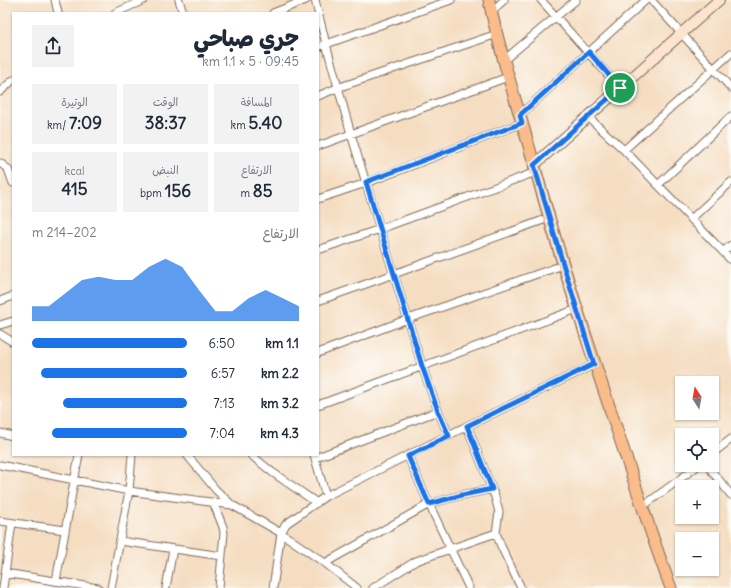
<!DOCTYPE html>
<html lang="ar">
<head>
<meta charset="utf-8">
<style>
  :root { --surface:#fff; --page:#f2f2f3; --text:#1f2937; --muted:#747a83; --accent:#1a73e8 }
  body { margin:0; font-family:Delius,"Playpen Sans Arabic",sans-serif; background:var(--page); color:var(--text); direction:rtl; height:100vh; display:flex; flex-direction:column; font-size:15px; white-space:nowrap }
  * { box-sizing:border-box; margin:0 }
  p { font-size:13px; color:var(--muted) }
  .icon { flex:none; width:22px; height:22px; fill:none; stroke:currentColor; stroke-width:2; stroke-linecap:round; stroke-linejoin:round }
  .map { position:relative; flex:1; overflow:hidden; direction:ltr }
  .side { position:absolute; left:12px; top:12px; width:307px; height:444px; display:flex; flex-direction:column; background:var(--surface); border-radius:0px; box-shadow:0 1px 3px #0004; direction:rtl }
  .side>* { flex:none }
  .needle { width:26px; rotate:349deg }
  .controls { position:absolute; left:675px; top:376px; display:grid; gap:8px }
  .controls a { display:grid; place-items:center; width:44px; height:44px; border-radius:0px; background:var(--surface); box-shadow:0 1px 3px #0004; font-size:20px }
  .pin { position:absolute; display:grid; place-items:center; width:34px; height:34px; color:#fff; margin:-17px; border:2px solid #fff; border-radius:50%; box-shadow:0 1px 4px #0007 }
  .round { display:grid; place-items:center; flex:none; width:42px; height:42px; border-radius:0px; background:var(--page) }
  .head { display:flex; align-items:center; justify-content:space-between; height:68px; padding:0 20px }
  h1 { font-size:22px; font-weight:800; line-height:30px }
  .figures { display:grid; grid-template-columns:repeat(3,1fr); gap:6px; height:68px; padding:4px 20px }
  .figures div { display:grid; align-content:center; border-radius:0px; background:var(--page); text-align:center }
  .figures b { font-size:17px; font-weight:800 }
  .figures small { font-size:11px; font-weight:400 }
  .figures p { font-size:11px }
  .chart { height:112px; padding:8px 20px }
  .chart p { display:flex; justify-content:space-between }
  .chart svg { width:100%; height:72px; margin-top:4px; fill:var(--accent); opacity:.7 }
  ul { padding:0 20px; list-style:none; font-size:13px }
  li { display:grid; grid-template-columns:64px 48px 1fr; align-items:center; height:30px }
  li i { height:10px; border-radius:5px; background:var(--accent) }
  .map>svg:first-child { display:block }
</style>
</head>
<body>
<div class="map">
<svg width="731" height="588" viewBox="0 0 731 588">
  <rect width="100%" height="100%" fill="#fdfcf7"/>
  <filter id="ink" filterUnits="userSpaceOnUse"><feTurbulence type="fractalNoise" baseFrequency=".025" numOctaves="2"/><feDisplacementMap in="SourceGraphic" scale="8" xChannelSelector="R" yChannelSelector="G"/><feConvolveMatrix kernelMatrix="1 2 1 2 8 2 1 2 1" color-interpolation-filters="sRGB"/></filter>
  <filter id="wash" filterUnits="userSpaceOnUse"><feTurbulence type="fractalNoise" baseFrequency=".012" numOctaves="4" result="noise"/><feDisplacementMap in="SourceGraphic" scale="16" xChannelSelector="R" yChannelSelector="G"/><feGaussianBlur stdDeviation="0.9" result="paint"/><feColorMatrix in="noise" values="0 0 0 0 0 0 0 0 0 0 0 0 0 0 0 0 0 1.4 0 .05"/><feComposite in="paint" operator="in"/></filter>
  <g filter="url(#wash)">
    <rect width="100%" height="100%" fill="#f5ddc1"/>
  </g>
  <g filter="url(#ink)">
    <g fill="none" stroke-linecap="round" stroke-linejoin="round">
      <defs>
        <path id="street" d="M55,0L58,13
          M179,0L183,13
          M315,0L326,44L351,134L318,146
          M541,0L620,88
          M651,0L731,88
          M492,11L504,0
          M115,13L144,0
          M273,13L306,0
          M318,47L451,0
          M504,60L576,0
          M0,92L13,80
          M318,96L337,88L497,34
          M520,115L646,0
          M588,117L624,150L731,260
          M624,150L731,53
          M0,163L8,169L13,183
          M658,185L731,116
          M318,199L366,183L522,123
          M691,219L731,182
          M318,250L380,229L536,172
          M723,252L731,245
          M0,301L13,296
          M318,301L394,274L549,218
          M0,325L13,321
          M0,334L13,342
          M318,353L408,319L563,265
          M318,405L577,309
          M467,426L495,497L499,512L496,533L501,546L521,588
          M0,433L13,436
          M449,436L438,411L422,366L351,134L508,77
          M712,454L731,439
          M187,455L216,490L232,505L281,533L325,563L357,588
          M251,455L272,472L317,503
          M314,455L326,496
          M408,456L429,504L469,588
          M315,458L438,411
          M0,465L129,491L232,505
          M707,465L731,495
          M213,502L223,527L224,533L219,588
          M642,507L699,465
          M0,521L65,530
          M120,541L222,556
          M325,563L429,504L462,495L492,489
          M5,573L98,588
          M56,581L79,455
          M3,588L12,523
          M111,588L129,491L132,455
          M166,588L173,549
          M273,588L281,533L286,524L326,496L467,426L595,364
          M373,588L416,561L450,549L496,533"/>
        <path id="secondary" d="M534,165L719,0"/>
        <path id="primary" d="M489,0C500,56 519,109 534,164C559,256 589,346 619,436C636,487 652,538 671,588"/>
      </defs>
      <use href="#street" stroke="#7c6957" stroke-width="9"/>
      <use href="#secondary" stroke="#7c6957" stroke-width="12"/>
      <use href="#primary" stroke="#7c6957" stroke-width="13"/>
      <use href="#street" stroke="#fff" stroke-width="7"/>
      <use href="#secondary" stroke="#fde4d0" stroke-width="10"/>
      <use href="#primary" stroke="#f9bc8a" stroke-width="11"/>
    </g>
  </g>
  <g fill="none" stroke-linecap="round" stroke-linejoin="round" filter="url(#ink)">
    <defs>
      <path id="route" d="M589,52L620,88L534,165L563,264L594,364L467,426L492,489L462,495L429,504L408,456L449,436L438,411L422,366L366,182L522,123L520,115Z"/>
    </defs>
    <use href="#route" stroke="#fff" stroke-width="8"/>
    <use href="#route" stroke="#1a73e8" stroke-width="5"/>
  </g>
</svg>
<div class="controls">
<a><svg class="needle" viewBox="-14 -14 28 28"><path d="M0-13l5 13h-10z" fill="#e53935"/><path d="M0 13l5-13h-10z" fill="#747a83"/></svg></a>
<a><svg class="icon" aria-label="locate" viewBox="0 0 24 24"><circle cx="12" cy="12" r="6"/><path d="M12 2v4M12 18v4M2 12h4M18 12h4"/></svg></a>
<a>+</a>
<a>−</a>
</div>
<div class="pin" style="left:620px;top:88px;background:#1e9e55"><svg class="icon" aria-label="arrive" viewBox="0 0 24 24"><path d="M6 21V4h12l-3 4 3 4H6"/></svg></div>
<section class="side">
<div class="head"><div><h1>جري صباحي</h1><p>09:45 · 5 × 1.1 km</p></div><a class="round"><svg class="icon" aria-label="share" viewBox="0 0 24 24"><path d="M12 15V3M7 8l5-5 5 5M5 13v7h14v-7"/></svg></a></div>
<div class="figures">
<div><p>المسافة</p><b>5.40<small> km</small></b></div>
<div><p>الوقت</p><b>38:37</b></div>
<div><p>الوتيرة</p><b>7:09<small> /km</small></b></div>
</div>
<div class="figures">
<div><p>الارتفاع</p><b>85<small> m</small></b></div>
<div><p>النبض</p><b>156<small> bpm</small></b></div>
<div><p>kcal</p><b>415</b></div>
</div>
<div class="chart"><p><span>الارتفاع</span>202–214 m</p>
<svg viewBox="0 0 160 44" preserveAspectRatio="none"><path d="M0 44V35L10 35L20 27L30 19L40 17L50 19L60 19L70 11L80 6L90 11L100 25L110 38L120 38L130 30L140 25L150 30L160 35V44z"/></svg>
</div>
<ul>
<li><b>1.1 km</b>6:50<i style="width:100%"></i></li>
<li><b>2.2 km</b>6:57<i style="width:94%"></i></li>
<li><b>3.2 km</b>7:13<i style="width:80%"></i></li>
<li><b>4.3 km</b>7:04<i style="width:87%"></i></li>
</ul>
</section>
</div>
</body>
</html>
